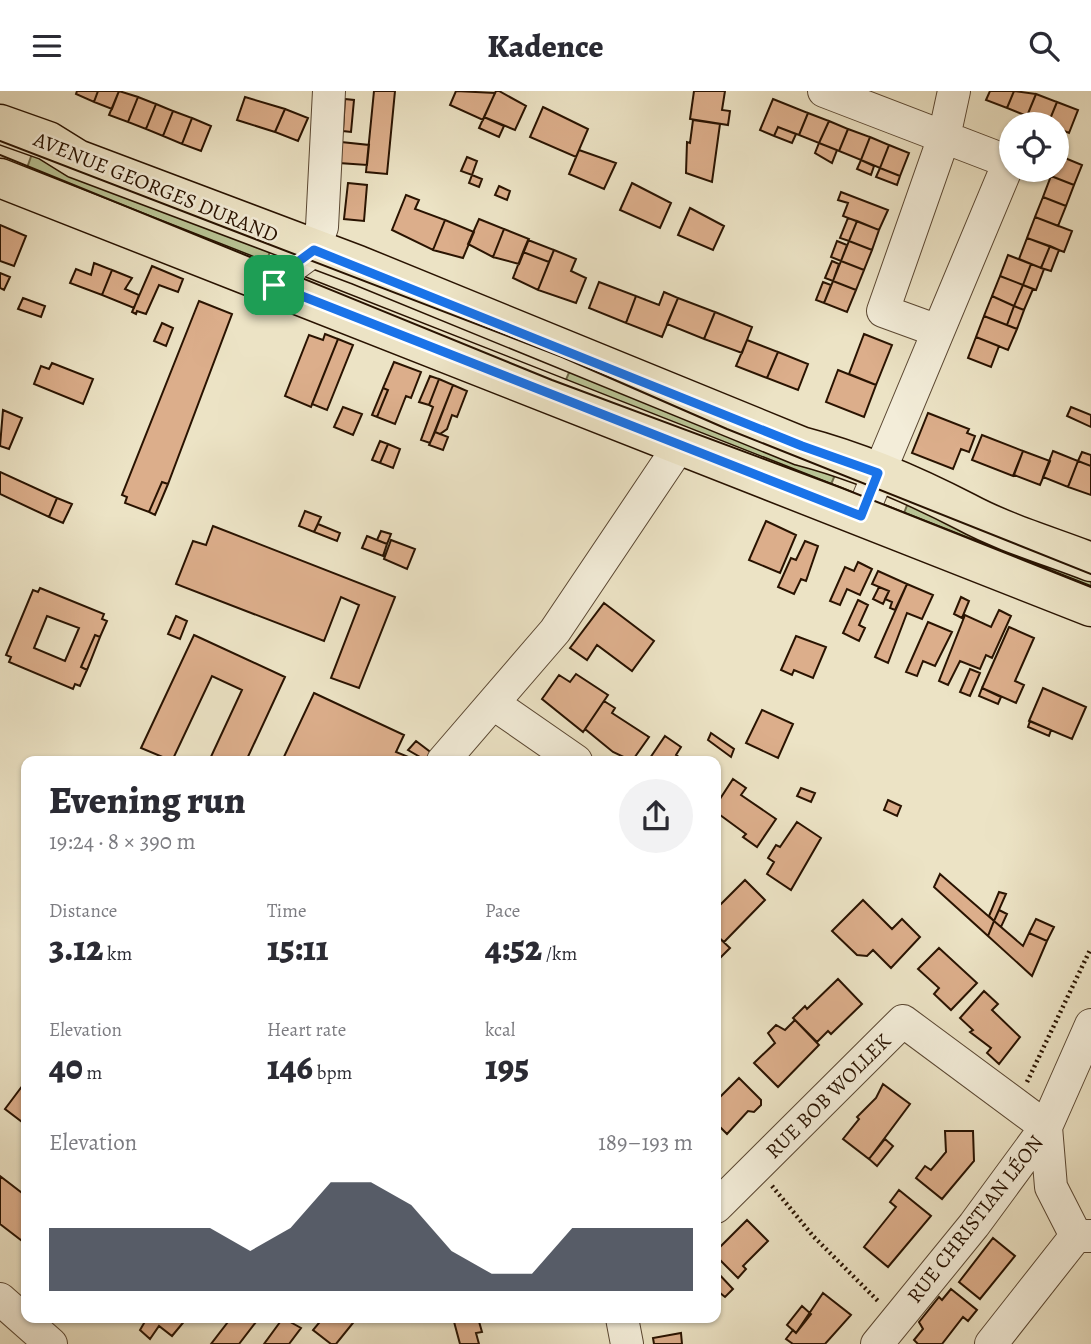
<!DOCTYPE html>
<html lang="en">
<head>
<meta charset="utf-8">
<style>
  :root { --surface:#fff; --page:#f2f2f3; --text:#2b2b33; --muted:#7c7c81; --accent:#111827 }
  body { margin:0; font-family:Alegreya,serif; background:var(--page); color:var(--text); height:100vh; display:flex; flex-direction:column; font-size:26px; white-space:nowrap }
  * { box-sizing:border-box; margin:0 }
  p { font-size:23px; color:var(--muted) }
  .icon { flex:none; width:38px; height:38px; fill:none; stroke:currentColor; stroke-width:2; stroke-linecap:round; stroke-linejoin:round }
  .map { position:relative; flex:1; overflow:hidden }
  .sheet { position:absolute; left:21px; top:665px; width:700px; height:567px; display:flex; flex-direction:column; background:var(--surface); border-radius:14px; box-shadow:0 2px 5px #0004 }
  .sheet>* { flex:none }
  .buttons { position:absolute; left:999px; top:21px; display:grid; gap:14px }
  .buttons a { display:grid; place-items:center; width:70px; height:70px; border-radius:50%; background:var(--surface); box-shadow:0 2px 5px #0004; font-size:35px }
  .pin { position:absolute; display:grid; place-items:center; width:60px; height:60px; color:#fff; margin:-30px; border-radius:14px; box-shadow:0 4px 10px #0006 }
  .round { display:grid; place-items:center; flex:none; width:74px; height:74px; border-radius:37px; background:var(--page) }
  .overview { display:flex; align-items:center; justify-content:space-between; height:119px; padding:0 28px }
  h1 { font-size:38px; font-weight:800; line-height:52px }
  .stats { display:grid; grid-template-columns:repeat(3,1fr); gap:10px; height:119px; padding:7px 28px }
  .stats div { display:grid; align-content:center }
  .stats b { font-size:35px; font-weight:800 }
  .stats small { font-size:19px; font-weight:400 }
  .stats p { font-size:19px }
  .chart { height:196px; padding:14px 28px }
  .chart p { display:flex; justify-content:space-between }
  .chart svg { width:100%; height:126px; margin-top:7px; fill:var(--accent); opacity:.7 }
  header { display:flex; justify-content:space-between; align-items:center; height:91px; padding:0 28px; background:var(--surface); font-size:32px; font-weight:800 }
  .map>svg:first-child { display:block }
</style>
</head>
<body>
<header><svg class="icon" aria-label="menu" viewBox="0 0 24 24"><path d="M4 6h16M4 12h16M4 18h16"/></svg>Kadence<svg class="icon" aria-label="search" viewBox="0 0 24 24"><circle cx="10" cy="10" r="6"/><path d="M15 15l6 6"/></svg></header>
<div class="map">
<svg width="1091" height="1253" viewBox="0 0 1091 1253">
  <rect width="100%" height="100%" fill="#ece3c5"/>
  <filter id="stains"><feTurbulence type="fractalNoise" baseFrequency=".00286" numOctaves="4"/><feColorMatrix values="0 0 0 0 .2 0 0 0 0 .09 0 0 0 0 .02 0 0 0 .5 -.17"/></filter>
  <radialGradient id="worn" r=".72"><stop offset=".6" stop-color="#630" stop-opacity="0"/><stop offset="1" stop-color="#630" stop-opacity=".3"/></radialGradient>
  <path fill="#b8c394" stroke="#706b4a" stroke-width="2" d="M33,60L273,153L264,176L27,77Z
    M575,267L837,379L830,396L563,296Z
    M909,409L1091,480V499L903,425Z"/>
  <path fill="#dcae8b" stroke="#291301" stroke-width="2" fill-rule="evenodd" d="M77,0H98L94,11L76,3Z
    M98,0H119L112,18L94,11Z
    M119,0L138,6L128,31L109,24Z
    M374,0H395L387,83L366,81Z
    M456,0L495,2L483,29L450,14Z
    M499,0L526,15L515,39L484,26L496,0Z
    M694,0H725L722,19L730,20L728,34L690,28Z
    M990,0H1014L1007,17L986,9Z
    M1014,0L1036,3L1027,25L1007,17Z
    M1036,3L1057,11L1048,33L1027,25Z
    M138,6L156,13L146,38L128,31Z
    M245,6L285,18L275,41L237,29Z
    M345,8L354,9L351,41L343,40Z
    M773,8L808,22L799,44L778,36L774,45L760,39Z
    M1057,11L1078,19L1069,42L1057,37V33H1048Z
    M156,13L173,20L163,45L146,38Z
    M543,16L588,38L576,66L530,46Z
    M285,18L308,27L298,50L275,41Z
    M173,20L192,27L182,53L163,45Z
    M808,22L829,30L819,52L799,44Z
    M484,26L504,35L499,46L479,37Z
    M192,27L211,35L201,60L182,53Z
    M693,29L720,33L712,91L686,82L687,51L690,52Z
    M829,30L848,38L839,60L819,52Z
    M778,36L796,43L792,52L774,45Z
    M848,38L870,46L861,69L839,60Z
    M870,46L889,54L880,77L861,69Z
    M341,51L369,54L367,74L339,72Z
    M819,52L837,59L832,72L815,62Z
    M889,54L909,62L900,85L880,77Z
    M579,59L616,72L604,98L569,83Z
    M1060,65L1082,74L1074,94L1051,85L1057,79Z
    M467,66L477,70L472,84L461,80Z
    M861,69L874,75L871,84L857,78Z
    M880,77L900,85L897,94L876,86Z
    M472,84L482,88L479,96L469,92Z
    M1051,85L1074,94L1066,115L1043,106Z
    M348,92L367,94L364,130L344,128Z
    M632,92L671,112L660,137L620,119Z
    M499,95L510,100L507,109L495,104Z
    M841,101L888,119L879,139L843,125L848,112L838,109Z
    M406,104L419,109L415,118L445,129L433,159L392,139Z
    M1043,106L1066,115L1058,135L1035,126Z
    M690,117L724,135L713,159L678,144Z
    M1035,126L1072,140L1064,161L1027,147Z
    M848,127L857,130L849,150L840,147Z
    M479,128L504,138L493,166L468,153Z
    M445,129L474,141L463,167L433,159Z
    M857,130L879,139L872,159L849,150Z
    M0,134L26,145L14,175L0,170Z
    M504,138L529,148L519,173L493,166Z
    M1027,147L1050,155L1041,177L1019,168Z
    M528,149L554,159L549,171L523,161Z
    M837,150L847,154L841,170L831,166Z
    M849,150L872,159L864,179L841,170Z
    M1050,155L1059,159L1051,180L1041,177Z
    M554,159L576,168L571,180L586,187L576,212L538,199Z
    M523,161L549,171L538,199L513,187Z
    M1008,164L1031,173L1023,194L1000,185Z
    M832,170L839,173L833,190L825,187Z
    M841,170L864,179L856,199L833,190Z
    M94,172L112,179L102,204L70,192L76,178L91,184Z
    M1031,173L1044,178L1036,199L1023,194Z
    M152,175L183,188L178,201L159,194L146,223L137,220L136,223L132,221Z
    M112,179L132,187L125,198L139,204L134,217L102,204Z
    M0,182L10,186L4,199L0,197Z
    M1000,185L1023,194L1014,215L992,205Z
    M833,190L856,199L847,221L824,212Z
    M599,191L636,205L626,232L589,217Z
    M823,191L831,194L824,212L816,209Z
    M1023,194L1033,198L1024,219L1014,215Z
    M664,201L678,207L662,246L626,232L636,205L659,214Z
    M992,205L1014,215L1007,234L984,225Z
    M23,207L45,215L41,226L18,218Z
    M678,207L715,221L704,248L667,233Z
    M199,210L232,223L168,393L162,391L149,421L125,412L127,406L122,404Z
    M1014,215L1024,219L1017,238L1007,234Z
    M715,221L752,236L742,262L704,248Z
    M984,225L1017,238L1008,259L976,246Z
    M162,232L173,237L166,255L154,250Z
    M325,243L338,248L311,316L285,305L309,244L323,249Z
    M864,243L892,254L876,294L849,283Z
    M976,246L999,255L991,276L968,267Z
    M338,248L353,254L327,319L312,313Z
    M747,249L778,261L767,287L736,275Z
    M778,261L808,273L798,299L767,287Z
    M394,271L421,281L411,307L406,305L395,333L377,326L388,299L383,297Z
    M52,272L93,288L83,313L34,293L41,275L49,278Z
    M838,279L876,294L864,326L826,311Z
    M430,285L439,288L429,314L419,311Z
    M439,288L453,294L430,352L421,349L433,316L429,314Z
    M453,294L467,300L457,326L452,324L447,338L440,343L435,341Z
    M383,297L388,299L377,326L372,324Z
    M343,316L362,323L353,344L334,336Z
    M1071,316L1091,324V336L1067,325Z
    M3,319L22,327L9,358L0,355Z
    M928,322L969,338L967,342L975,345L969,361L961,358L953,378L912,362Z
    M435,341L448,346L443,359L429,354Z
    M982,344L1023,360L1013,385L972,369Z
    M380,350L388,353L380,372L372,369Z
    M388,353L400,358L393,377L380,372Z
    M1023,360L1050,370L1040,394L1014,384Z
    M1053,360L1078,370L1068,396L1043,386Z
    M1082,361L1091,364V375L1078,370Z
    M1078,370L1091,375V404L1068,396Z
    M0,381L57,407L49,426L0,403Z
    M162,391L168,393L155,424L149,421Z
    M57,407L72,413L63,432L49,426Z
    M305,420L321,426L314,441L299,435Z
    M766,430L796,444L780,482L749,469Z
    M318,433L340,442L337,450L314,441Z
    M213,435L395,506L359,597L331,587L359,514L341,506L324,550L176,493L193,450L206,454Z
    M381,440L391,443L387,453L377,449Z
    M367,445L387,453L383,465L362,457Z
    M391,449L415,458L407,478L384,468Z
    M805,450L818,455L806,490L801,488L794,503L778,496L791,467L796,469Z
    M858,471L872,478L860,504L847,498L840,514L830,510L845,476L854,480Z
    M878,480L907,493L895,519L890,517L892,511L885,508L889,500L872,493Z
    M907,493L933,504L922,528L907,522L888,572L875,566Z
    M879,496L889,500L883,513L873,508Z
    M40,497L104,523L102,528L107,530L100,546L95,544L81,576L87,579L80,595L75,593L73,598L9,571L11,566L6,564L33,499L38,501ZM47,525L79,537L65,570L34,557Z
    M961,506L969,510L962,527L954,523Z
    M858,509L868,514L859,534L865,537L859,550L843,542Z
    M604,512L654,550L632,580L597,554L587,569L570,557Z
    M999,519L1011,525L992,567L986,564L980,578L960,570L948,594L939,590L965,524L991,536Z
    M176,525L187,530L180,548L168,543Z
    M928,531L952,541L935,575L923,570L917,585L906,581Z
    M1009,536L1034,547L1015,590L1024,594L1016,612L982,597Z
    M95,544L100,546L87,579L81,576Z
    M194,544L285,586L246,670H209L242,599L212,585L172,670L141,657Z
    M796,545L826,556L813,587L794,579L792,584L781,579Z
    M970,578L980,582L970,605L960,601Z
    M576,583L608,604L583,641L542,608L559,584L570,591Z
    M982,597L1001,606L998,613L979,605Z
    M1043,597L1086,616L1072,648L1029,630Z
    M314,602L404,644L396,661L411,667L410,670H282Z
    M604,610L615,617L612,622L649,646L632,670L613,661L585,638Z
    M762,619L793,633L778,667L746,652Z
    M1030,630L1051,639L1049,645L1028,636Z
    M711,642L734,658L731,666L708,649Z
    M665,645L681,656L676,664L685,670H648Z
    M416,650L433,663L427,670L408,659Z
    M733,688L746,697L741,704L776,728L757,756L743,746L746,743L716,721V714Z
    M801,697L815,702L811,711L797,705Z
    M888,709L901,715L897,725L884,719Z
    M797,731L821,747L791,799L767,783L774,771L768,767L776,754L780,756Z
    M940,783L994,830L988,845L934,796Z
    M745,789L765,809L724,851L716,844V818Z
    M999,801L1006,803L994,830L989,825Z
    M863,809L892,838L902,828L920,846L891,877L873,859L867,865L857,864L832,840Z
    M999,819L1007,823L1001,836L994,830Z
    M1036,828L1054,836L1047,850L1029,842Z
    M994,830L1023,855L1029,842L1047,850L1032,885L988,845Z
    M716,844L730,857L716,871Z
    M939,857L977,892L951,919L934,903L939,897L918,878Z
    M838,888L862,913L831,943L828,940L817,951L793,927L805,915L807,918Z
    M984,900L998,913L992,919L1020,946L999,973L987,962L991,957L970,941L973,939L960,927Z
    M795,929L819,954L778,996L754,972L775,952L768,942L776,934L785,939Z
    M739,987L761,1009V1014L754,1021L748,1020L727,1043L716,1032V1010Z
    M26,990V1034L5,1018Z
    M883,993L910,1013L869,1068L843,1048L859,1028L857,1026L876,1007Z
    M945,1040H973L974,1070L942,1108L916,1087L925,1075L931,1079L946,1061Z
    M885,1048L893,1055L877,1075L869,1068Z
    M0,1085L26,1105V1153L0,1133Z
    M899,1099L931,1125L888,1176L864,1156L896,1116L890,1111Z
    M747,1129L768,1150L743,1175L746,1178L738,1187L716,1165V1160Z
    M993,1147L1015,1165L980,1208L959,1191Z
    M716,1180L733,1198L725,1206L720,1202L716,1207Z
    M951,1198L977,1219L968,1230L963,1226L942,1253H918L914,1249L923,1238L919,1231L939,1206L942,1209Z
    M823,1202L851,1224L825,1253H793L786,1248L793,1239L796,1242Z
    M802,1215L811,1223L796,1242L787,1234Z
    M147,1227H187L172,1245L159,1235L150,1248L140,1239Z
    M231,1227H259L239,1253H211Z
    M283,1227L301,1237L289,1253H264Z
    M323,1227H357L336,1253H331L313,1239Z
    M453,1227H478L482,1241L476,1242L479,1253H460Z
    M681,1242L682,1253H654L653,1247Z"/>
  <g fill="none" stroke-linecap="round" stroke-linejoin="round">
    <defs>
      <path id="minor" d="M824,0L1009,71L861,425
        M274,194L284,181L314,159L322,136L329,0
        M938,240L883,220L944,46L954,0
        M494,613L576,670
        M443,670L555,540L680,354
        M716,1116L903,930L1046,1036L974,1134L877,1253
        M1076,1145L1051,1096L1046,1036L1091,934
        M0,1208L51,1253
        M622,1227L627,1253
        M991,1253L1076,1145H1091"/>
      <path id="major" d="M0,33L48,50L77,68L358,174L801,355C858,370 914,394 966,421C1005,442 1050,455 1091,471
        M0,87L1091,516"/>
    </defs>
    <use href="#minor" stroke="#5a4732" stroke-width="34"/>
    <use href="#major" stroke="#291301" stroke-width="41"/>
    <path stroke="#291301" stroke-width="4.5" stroke-dasharray="2 3.5" stroke-linecap="butt" d="M1027,991L1091,857
      M772,1095L813,1145L880,1212"/>
    <use href="#minor" stroke="#f3edd9" stroke-width="32"/>
    <use href="#major" stroke="#ece3c5" stroke-width="38"/>
    <path stroke="#291301" stroke-width="2" d="M0,50L562,266L727,338L1091,483
      M0,64L552,289L842,397L1091,496"/>
  </g>
  <g fill="none" stroke-linecap="round" stroke-linejoin="round">
    <defs>
      <path id="route" d="M314,159L802,355L878,382L861,425L274,194L284,181Z"/>
    </defs>
    <use href="#route" stroke="#fff" stroke-width="14"/>
    <use href="#route" stroke="#1a73e8" stroke-width="9"/>
  </g>
  <g text-anchor="middle" stroke-width="5" stroke-linejoin="round" paint-order="stroke">
    <g font-size="21" fill="#291301" stroke="#f3edd9">
      <text transform="translate(156 96) rotate(22)" y="7">AVENUE GEORGES DURAND</text>
      <text transform="translate(828 1005) rotate(-45)" y="7">RUE BOB WOLLEK</text>
      <text transform="translate(975 1128) rotate(-52)" y="7">RUE CHRISTIAN LÉON</text>
    </g>
  </g>
  <rect width="100%" height="100%" filter="url(#stains)"/>
  <rect width="100%" height="100%" fill="url(#worn)"/>
</svg>
<div class="buttons">
<a><svg class="icon" aria-label="locate" viewBox="0 0 24 24"><circle cx="12" cy="12" r="6"/><path d="M12 2v4M12 18v4M2 12h4M18 12h4"/></svg></a>
</div>
<div class="pin" style="left:274px;top:194px;background:#1e9e55"><svg class="icon" aria-label="arrive" viewBox="0 0 24 24"><path d="M6 21V4h12l-3 4 3 4H6"/></svg></div>
<section class="sheet">
<div class="overview"><div><h1>Evening run</h1><p>19:24 · 8 × 390 m</p></div><a class="round"><svg class="icon" aria-label="share" viewBox="0 0 24 24"><path d="M12 15V3M7 8l5-5 5 5M5 13v7h14v-7"/></svg></a></div>
<div class="stats">
<div><p>Distance</p><b>3.12<small> km</small></b></div>
<div><p>Time</p><b>15:11</b></div>
<div><p>Pace</p><b>4:52<small> /km</small></b></div>
</div>
<div class="stats">
<div><p>Elevation</p><b>40<small> m</small></b></div>
<div><p>Heart rate</p><b>146<small> bpm</small></b></div>
<div><p>kcal</p><b>195</b></div>
</div>
<div class="chart"><p><span>Elevation</span>189–193 m</p>
<svg viewBox="0 0 160 44" preserveAspectRatio="none"><path d="M0 44V22L10 22L20 22L30 22L40 22L50 30L60 22L70 6L80 6L90 14L100 30L110 38L120 38L130 22L140 22L150 22L160 22V44z"/></svg>
</div>
</section>
</div>
</body>
</html>
